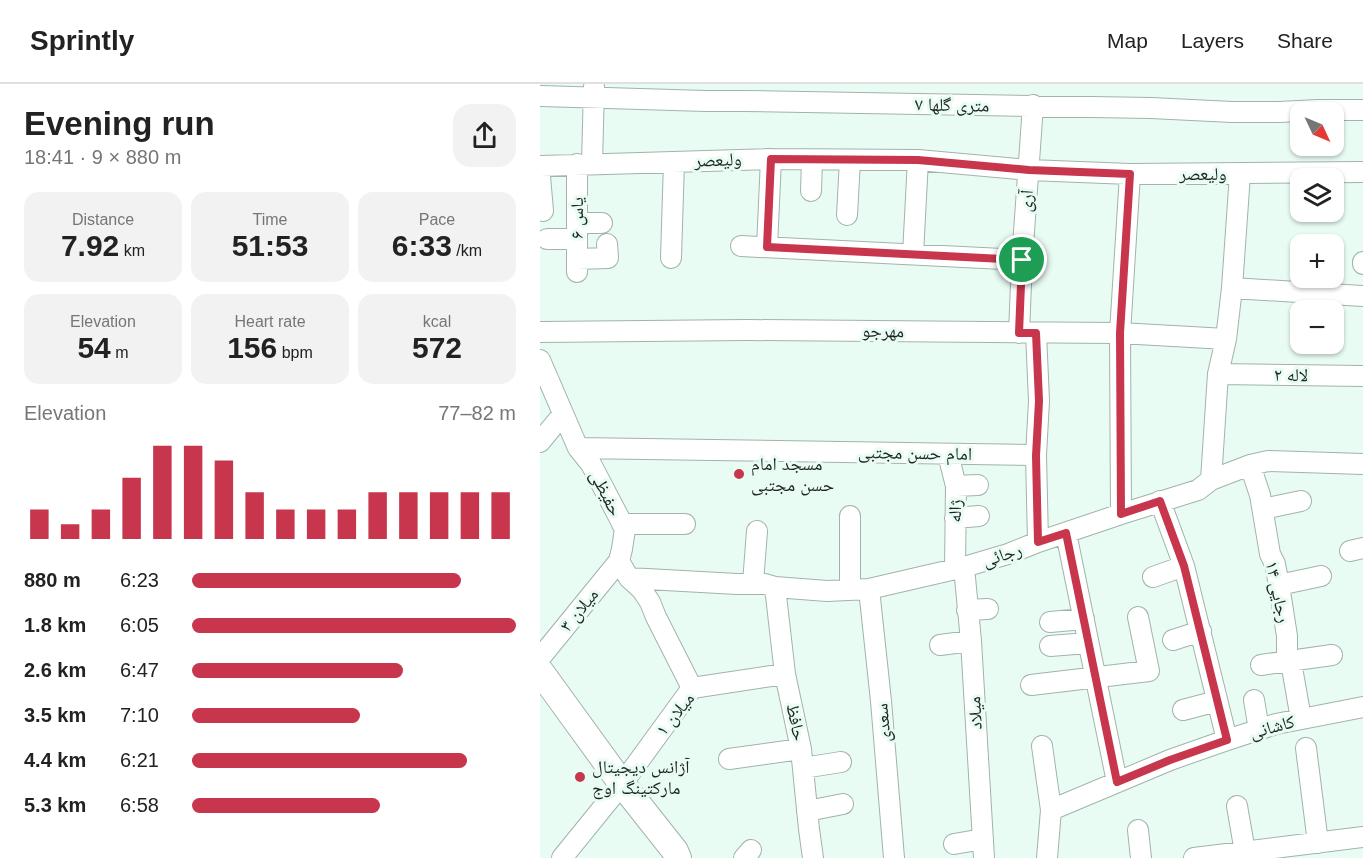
<!DOCTYPE html>
<html lang="en">
<head>
<meta charset="utf-8">
<style>
  :root { --surface:#fff; --page:#f2f2f2; --text:#222; --muted:#767676; --line:#e0e0e0; --accent:#c7364c }
  body { margin:0; font-family:Helvetica,"Noto Naskh Arabic",sans-serif; background:var(--page); color:var(--text); height:100vh; display:flex; flex-direction:column; font-size:22px; white-space:nowrap }
  * { box-sizing:border-box; margin:0 }
  p { font-size:20px; color:var(--muted) }
  .icon { flex:none; width:33px; height:33px; fill:none; stroke:currentColor; stroke-width:2; stroke-linecap:round; stroke-linejoin:round }
  .map { position:relative; flex:1; overflow:hidden }
  .drawer { display:flex; flex-direction:column; background:var(--surface); width:540px }
  .drawer>* { flex:none }
  .needle { width:39px; rotate:134deg }
  .controls { position:absolute; left:750px; top:18px; display:grid; gap:12px }
  .controls a { display:grid; place-items:center; width:54px; height:54px; border-radius:12px; background:var(--surface); box-shadow:0 2px 4px #0004; font-size:30px }
  .pin { position:absolute; display:grid; place-items:center; width:51px; height:51px; color:#fff; margin:-26px; border:3px solid #fff; border-radius:50%; box-shadow:0 2px 6px #0007 }
  .round { display:grid; place-items:center; flex:none; width:63px; height:63px; border-radius:18px; background:var(--page) }
  .summary { display:flex; align-items:center; justify-content:space-between; height:102px; padding:0 24px }
  h1 { font-size:33px; font-weight:700; line-height:45px }
  .figures { display:grid; grid-template-columns:repeat(3,1fr); gap:9px; height:102px; padding:6px 24px }
  .figures div { display:grid; align-content:center; border-radius:15px; background:var(--page); text-align:center }
  .figures b { font-size:30px; font-weight:700 }
  .figures small { font-size:16px; font-weight:400 }
  .figures p { font-size:16px }
  .chart { height:168px; padding:12px 24px }
  .chart p { display:flex; justify-content:space-between }
  .chart svg { width:100%; height:108px; margin-top:6px; stroke:var(--accent); stroke-width:6 }
  ul { padding:0 24px; list-style:none; font-size:20px }
  li { display:grid; grid-template-columns:96px 72px 1fr; align-items:center; height:45px }
  li i { height:15px; border-radius:8px; background:var(--accent) }
  header { display:flex; align-items:center; gap:36px; box-sizing:border-box; height:84px; padding:0 30px; background:var(--surface); border-bottom:2px solid var(--line) }
  header strong { font-size:28px }
  nav { display:flex; gap:33px; margin-inline-start:auto; font-size:21px }
  main { display:flex; flex:1; min-height:0 }
  .map>svg:first-child { display:block }
</style>
</head>
<body>
<header>
<strong>Sprintly</strong>
<nav><a>Map</a><a>Layers</a><a>Share</a></nav>
</header>
<main>
<section class="drawer">
<div class="summary"><div><h1>Evening run</h1><p>18:41 · 9 × 880 m</p></div><a class="round"><svg class="icon" aria-label="share" viewBox="0 0 24 24"><path d="M12 15V3M7 8l5-5 5 5M5 13v7h14v-7"/></svg></a></div>
<div class="figures">
<div><p>Distance</p><b>7.92<small> km</small></b></div>
<div><p>Time</p><b>51:53</b></div>
<div><p>Pace</p><b>6:33<small> /km</small></b></div>
</div>
<div class="figures">
<div><p>Elevation</p><b>54<small> m</small></b></div>
<div><p>Heart rate</p><b>156<small> bpm</small></b></div>
<div><p>kcal</p><b>572</b></div>
</div>
<div class="chart"><p><span>Elevation</span>77–82 m</p>
<svg viewBox="0 0 160 44" preserveAspectRatio="none"><path d="M5 44V32M15 44V38M25 44V32M35 44V19M45 44V6M55 44V6M65 44V12M75 44V25M85 44V32M95 44V32M105 44V32M115 44V25M125 44V25M135 44V25M145 44V25M155 44V25"/></svg>
</div>
<ul>
<li><b>880 m</b>6:23<i style="width:83%"></i></li>
<li><b>1.8 km</b>6:05<i style="width:100%"></i></li>
<li><b>2.6 km</b>6:47<i style="width:65%"></i></li>
<li><b>3.5 km</b>7:10<i style="width:52%"></i></li>
<li><b>4.4 km</b>6:21<i style="width:85%"></i></li>
<li><b>5.3 km</b>6:58<i style="width:58%"></i></li>
</ul>
</section>
<div class="map">
<svg width="823" height="774" viewBox="0 0 823 774">
  <rect width="100%" height="100%" fill="#e9fcf3"/>
  <g fill="none" stroke-linecap="round" stroke-linejoin="round">
    <defs>
      <path id="minor" d="M0,12L166,17H204L611,24L692,28H739L778,26H823
        M52,80L54,3
        M0,82L231,75L378,76L489,86L590,90L823,88
        M0,92L3,127
        M271,107L272,76
        M307,131L310,76
        M37,139H62
        M7,155H37
        M201,162L482,176
        M227,163L231,75
        M373,170L378,76
        M131,174L134,78
        M37,175L68,174L67,160
        M823,178V180
        M37,188V80
        M692,204L823,212
        M0,248L207,246L580,249L686,255
        M479,249L482,176L493,21
        M496,249L499,317L496,371L498,458
        M0,276L38,364L51,380L85,445L82,465L79,477L89,494L102,506L110,518L116,533L152,604
        M678,290L823,292
        M0,358L23,330
        M38,364L496,371
        M408,370L416,402L415,485
        M710,381L720,411L730,470L735,480L739,501L747,552V570L751,578L761,635
        M671,396L678,290L686,255L692,204L700,90
        M416,402L438,401
        M620,417L644,482L687,656
        M723,425L761,417
        M581,430L580,249L590,90
        M415,434L439,432
        M82,440H145
        M526,449L577,698
        M810,467L823,464
        M424,483L431,557L444,774
        M613,493L644,482
        M89,494L197,500H225L235,503L287,507L329,505L424,483L468,470L498,458L581,430L658,406L671,396L710,381L728,377L823,380
        M213,499L217,447
        M739,501L781,492
        M235,503L245,590L261,665L269,745L273,774
        M310,505V432
        M329,505L341,617L354,774
        M427,526L448,525
        M510,538L544,535
        M633,556L661,547
        M400,561L431,557
        M510,562L548,559
        M0,574L79,477
        M721,581L792,571
        M491,601L609,587L598,533
        M714,616L719,646
        M643,626L677,617
        M502,662L511,726L507,774
        M766,664L778,759
        M189,675L261,665
        M263,684L301,678
        M697,722L705,768
        M511,726L630,676L687,656L736,640L823,623
        M267,727L303,720
        M598,746L601,774
        M414,760L443,755
        M22,774L82,700L152,604L245,590
        M204,774L211,766
        M654,774L823,753"/>
      <path id="major" d="M0,587L82,700L135,767L138,774"/>
    </defs>
    <use href="#minor" stroke="#a1b3ab" stroke-width="22"/>
    <use href="#major" stroke="#a1b3ab" stroke-width="28"/>
    <use href="#minor" stroke="#fff" stroke-width="20"/>
    <use href="#major" stroke="#fff" stroke-width="26"/>
  </g>
  <g fill="none" stroke-linecap="round" stroke-linejoin="round">
    <defs>
      <path id="route" d="M231,75L378,76L489,86L590,90L580,249L581,430L620,417L644,482L687,656L630,676L577,698L526,449L498,458L496,372L499,317L496,249H479L482,176L227,163Z"/>
    </defs>
    <use href="#route" stroke="#fff" stroke-width="12"/>
    <use href="#route" stroke="#c7364c" stroke-width="8"/>
  </g>
  <g fill="#c7364c" stroke="#e9fcf3" stroke-width="2">
    <circle cx="199" cy="390" r="6"/>
    <circle cx="40" cy="693" r="6"/>
  </g>
  <g text-anchor="middle" stroke-width="6" stroke-linejoin="round" paint-order="stroke">
    <g font-size="18" fill="#1d2421" stroke="#e9fcf3">
      <text transform="translate(412 21) rotate(1)" y="6">۷ متری گلها</text>
      <text transform="translate(178 76) rotate(-2)" y="6">ولیعصر</text>
      <text x="663" y="96">ولیعصر</text>
      <text transform="translate(486 117) rotate(-86)" y="6">آری</text>
      <text transform="translate(37 134) rotate(-90)" y="6">یاس ۶</text>
      <text transform="translate(343 247) rotate(1)" y="6">مهرجو</text>
      <text transform="translate(751 291) rotate(1)" y="6">لاله ۲</text>
      <text transform="translate(375 369) rotate(1)" y="6">امام حسن مجتبی</text>
      <text transform="translate(66 409) rotate(63)" y="6">حفیظی</text>
      <text transform="translate(415 427) rotate(-89)" y="6">ژاله</text>
      <text transform="translate(462 471) rotate(-18)" y="6">رجائی</text>
      <text transform="translate(738 508) rotate(78)" y="6">رجایی ۱۴</text>
      <text transform="translate(39 526) rotate(-51)" y="6">میلان ۳</text>
      <text transform="translate(435 629) rotate(-93)" y="6">میلاد</text>
      <text transform="translate(135 630) rotate(-51)" y="6">میلان ۱</text>
      <text transform="translate(256 638) rotate(78)" y="6">حافظ</text>
      <text transform="translate(343 639) rotate(-95)" y="6">سعدی</text>
      <text transform="translate(732 643) rotate(-15)" y="6">کاشانی</text>
    </g>
    <g font-size="18" fill="#1d2421" stroke="#e9fcf3" text-anchor="start">
      <text x="211" y="386">مسجد امام<tspan x="211" dy="21">حسن مجتبی</tspan></text>
      <text x="52" y="689">آژانس دیجیتال<tspan x="52" dy="21">مارکتینگ اوج</tspan></text>
    </g>
  </g>
</svg>
<div class="controls">
<a><svg class="needle" viewBox="-14 -14 28 28"><path d="M0-13l5 13h-10z" fill="#e53935"/><path d="M0 13l5-13h-10z" fill="#767676"/></svg></a>
<a><svg class="icon" aria-label="layers" viewBox="0 0 24 24"><path d="M12 4l9 5-9 5-9-5zM3 14l9 5 9-5"/></svg></a>
<a>+</a>
<a>−</a>
</div>
<div class="pin" style="left:482px;top:176px;background:#1e9e55"><svg class="icon" aria-label="arrive" viewBox="0 0 24 24"><path d="M6 21V4h12l-3 4 3 4H6"/></svg></div>
</div>
</main>
</body>
</html>
